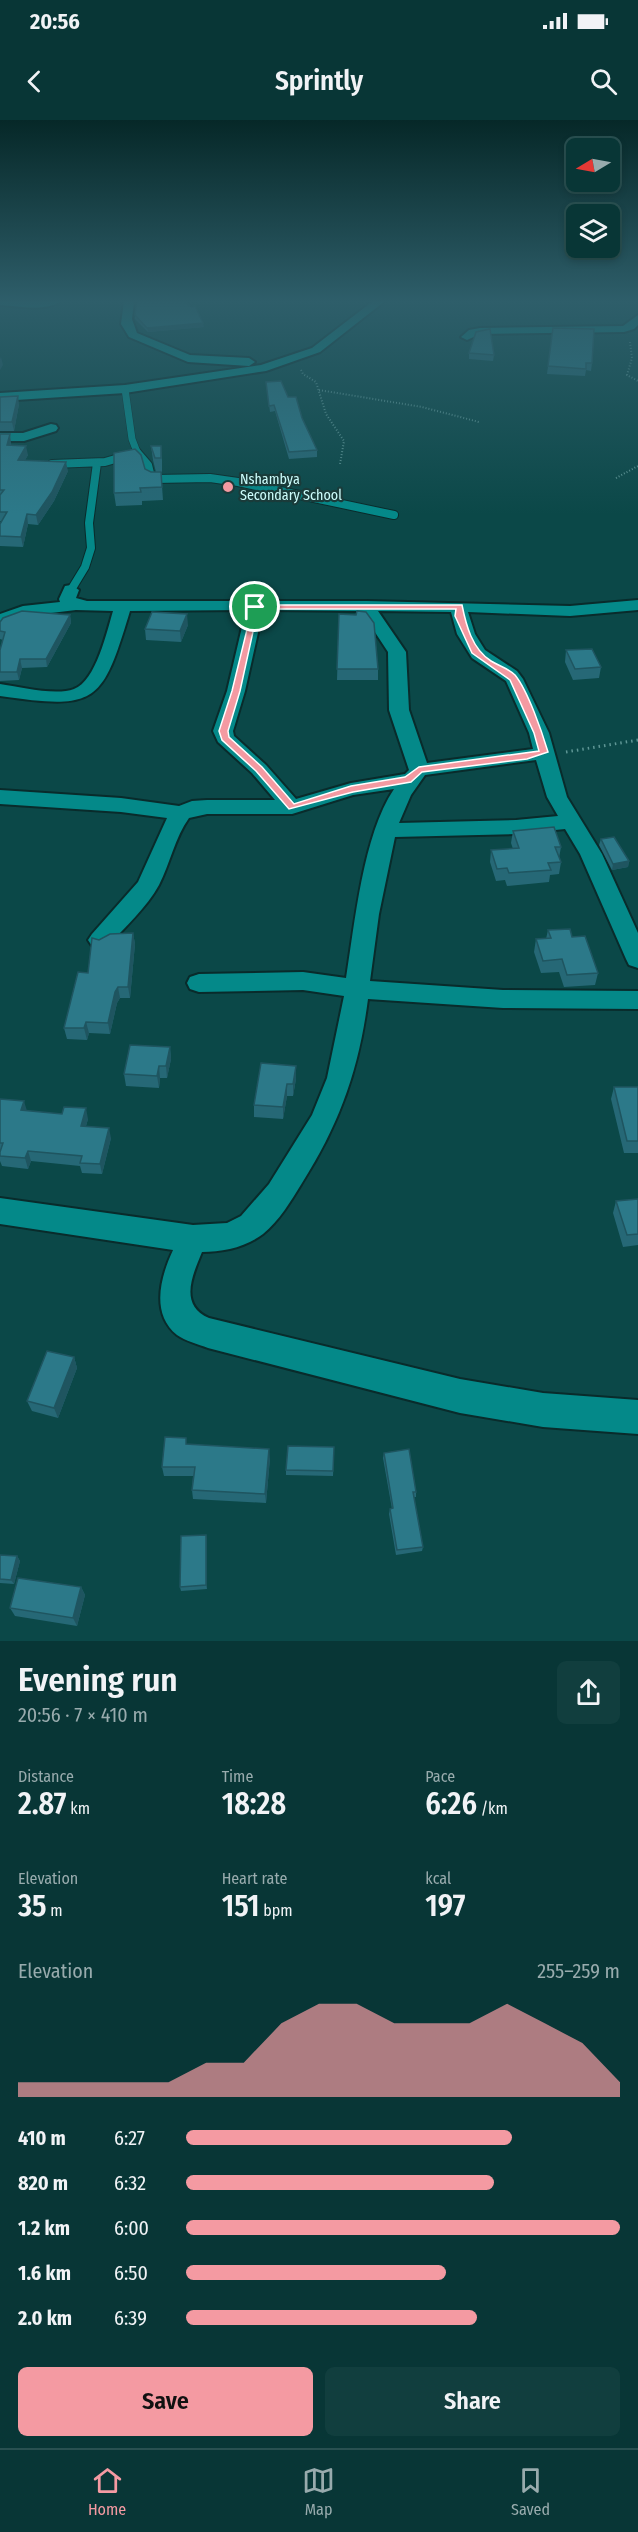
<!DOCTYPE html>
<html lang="en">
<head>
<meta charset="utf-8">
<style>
  :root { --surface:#083636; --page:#113e3e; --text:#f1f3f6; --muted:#98abad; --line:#295051; --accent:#f49aa2 }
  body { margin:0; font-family:"Fira Sans Condensed",sans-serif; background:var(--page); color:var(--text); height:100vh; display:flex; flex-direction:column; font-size:22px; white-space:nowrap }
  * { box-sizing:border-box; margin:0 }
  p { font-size:20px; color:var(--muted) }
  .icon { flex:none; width:33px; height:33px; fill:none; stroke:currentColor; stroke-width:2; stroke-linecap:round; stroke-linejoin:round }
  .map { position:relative; height:1521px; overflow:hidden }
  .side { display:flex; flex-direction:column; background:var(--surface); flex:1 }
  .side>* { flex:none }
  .needle { width:39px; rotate:260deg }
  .controls { position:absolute; left:566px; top:18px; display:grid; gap:12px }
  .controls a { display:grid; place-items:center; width:54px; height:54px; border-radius:9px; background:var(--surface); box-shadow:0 3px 9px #0003,0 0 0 2px var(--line); font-size:30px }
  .pin { position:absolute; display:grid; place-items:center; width:51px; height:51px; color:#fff; margin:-26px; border:3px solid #fff; border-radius:50%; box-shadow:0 2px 6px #0007 }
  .round { display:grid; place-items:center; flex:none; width:63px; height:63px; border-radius:9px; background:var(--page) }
  .head { display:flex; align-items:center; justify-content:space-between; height:102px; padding:0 18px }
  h1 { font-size:33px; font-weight:600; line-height:45px }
  .figures { display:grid; grid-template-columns:repeat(3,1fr); gap:9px; height:102px; padding:6px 18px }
  .figures div { display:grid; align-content:center }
  .figures b { font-size:30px; font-weight:600 }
  .figures small { font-size:16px; font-weight:400 }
  .figures p { font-size:16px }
  .chart { height:168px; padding:12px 18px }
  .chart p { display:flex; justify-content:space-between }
  .chart svg { width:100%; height:108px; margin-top:6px; fill:var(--accent); opacity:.7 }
  .button { display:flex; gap:12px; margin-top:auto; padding:12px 18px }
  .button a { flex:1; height:69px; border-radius:9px; background:var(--accent); color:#111; font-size:24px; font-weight:600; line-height:69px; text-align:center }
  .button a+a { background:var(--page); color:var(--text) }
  ul { padding:0 18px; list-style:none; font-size:20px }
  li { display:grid; grid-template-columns:96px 72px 1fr; align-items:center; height:45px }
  li i { height:15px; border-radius:8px; background:var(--accent) }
  .status { display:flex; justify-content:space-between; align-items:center; height:42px; padding:0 30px; background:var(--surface); direction:ltr }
  .status svg { height:16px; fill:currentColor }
  header { display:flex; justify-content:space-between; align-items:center; height:78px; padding:0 18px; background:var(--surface); font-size:27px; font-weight:600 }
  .tab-bar { display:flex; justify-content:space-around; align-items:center; height:84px; border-top:2px solid var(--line); background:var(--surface); font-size:16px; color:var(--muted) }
  .tab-bar a { display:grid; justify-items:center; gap:3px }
  .tab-bar .selected { color:var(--accent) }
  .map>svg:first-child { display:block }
</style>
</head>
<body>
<div class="status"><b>20:56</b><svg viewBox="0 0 49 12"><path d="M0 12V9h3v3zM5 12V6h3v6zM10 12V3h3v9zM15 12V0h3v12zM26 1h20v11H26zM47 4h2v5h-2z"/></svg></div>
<header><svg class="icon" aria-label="back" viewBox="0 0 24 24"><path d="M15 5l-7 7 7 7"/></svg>Sprintly<svg class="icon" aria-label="search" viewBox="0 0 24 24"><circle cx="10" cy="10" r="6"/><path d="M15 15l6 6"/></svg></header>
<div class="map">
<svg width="638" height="1521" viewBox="0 0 638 1521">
  <rect width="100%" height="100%" fill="#0b4848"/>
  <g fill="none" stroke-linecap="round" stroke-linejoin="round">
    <defs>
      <path id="service-far1" d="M125,269L132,319L137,332"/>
      <path id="service" d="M136,331L148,345L151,357L155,359L210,358L238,362L394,395
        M52,344L105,342L129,335
        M71,470L85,447L91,428L89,403L97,343"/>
      <path id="minor" d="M0,181H61C46,192 18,186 0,185Z
        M124,181H134L132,199L137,213L190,235L249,238L255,242L249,246L188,242L129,217L121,204Z
        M373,181H385L320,232L266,251L125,273L0,281V273L125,265L261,245L312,228Z
        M638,195V205L634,209L624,212L480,214L467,220L461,217L469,210L480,208L623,206Z
        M51,304L56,305L58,308L56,311L24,321H0V313H23Z
        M71,465L79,470L76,478L87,481H367L570,486L638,480V490L570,496L468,492L475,514L485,530L517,551L523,559L549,613L567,677L602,734L638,813V848L629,845L626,839L580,734L565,709L516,714L395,717L379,794L370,861L503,870L638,871V889L503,888L368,879C359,949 340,1003 302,1063C291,1081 279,1101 263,1114C246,1127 223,1132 202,1132C192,1156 179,1185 209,1198L460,1259L543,1273L638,1280V1314L543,1307L460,1293L208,1228C198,1224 185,1221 177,1215C150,1193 161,1156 173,1130L0,1104V1078L193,1105L227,1103L241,1096L269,1064L312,995L327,958L344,876L303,870L199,872L190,869L187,863L190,857L199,854L303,852L346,858C355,802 363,715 394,669L353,675L292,694H207L189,698C175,717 170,744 159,765C147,787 125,807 108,826L100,829L92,826L88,820L92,814L138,762L167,698L121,692L0,684V670L121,678L179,686L192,681L207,680H275L252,653L218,622L213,611L227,571L246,490L130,491C102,584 97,590 0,576V564C20,567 56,576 74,569C96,561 107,511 113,491L76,490L26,496L0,505V494L23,486L60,482L59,479L65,466ZM263,490L361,491L388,532L389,590L409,650L405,654L351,663L296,679L266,645L234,616L233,611L245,571ZM378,491L451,492L457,514L472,538L506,561L529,613L533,629L427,643L409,590L406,532ZM536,640L547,677L558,696L516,700L399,703L411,675L425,655Z"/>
    </defs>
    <use href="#service-far1" stroke="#092b2b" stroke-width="8"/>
    <use href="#service" stroke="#092b2b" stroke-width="10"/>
    <use href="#minor" stroke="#092b2b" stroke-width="4"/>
    <path stroke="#5e9695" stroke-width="2" stroke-dasharray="1 2" stroke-linecap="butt" d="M630,222L632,238L627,255L638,261
      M301,250L303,254L316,262L326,294L344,321L340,344
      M319,270L422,287L479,302
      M616,358L638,346"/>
    <path stroke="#5e9695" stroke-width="3" stroke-dasharray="1.5 4" stroke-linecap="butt" d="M566,632L638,620"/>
    <use href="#service-far1" stroke="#048989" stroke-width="7"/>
    <use href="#service" stroke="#048989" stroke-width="8"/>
    <use href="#minor" fill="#048989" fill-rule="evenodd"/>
  </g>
  <path fill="#266876" d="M135,195L204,207L148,212L135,199Z
    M553,208L592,243L591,251L586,250L585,256L547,254Z
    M469,233L494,235L493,241L469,239Z
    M266,262L288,277L317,330V337L289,339L275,291L270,292Z
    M0,277L19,284L14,311H0Z
    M0,314L11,323V325L28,335L25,340L68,351L54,381L38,405L28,404L23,427L0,426V404L1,401H0Z
    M151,326H161L162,340V352H161L163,380L142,381V385L116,386L114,373L145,349L151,352H156L153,340Z
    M339,494L356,495L378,549V560H337Z
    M70,495L71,503L47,547L22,548L19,560L0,561V530L3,520L0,519V502Z
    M188,505L181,522L146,520L145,509Z
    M566,530L601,547L599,558L573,560L565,542Z
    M513,711L561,727L559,738L561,742L559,754L550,755L549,762L507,766L505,760L496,761L490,742L491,730L513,729L511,723Z
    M601,719L629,741L628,747L612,750L599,725Z
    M548,810L598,853L595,865L564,867L559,852L541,853L534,832L536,819H546Z
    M133,813L135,824L130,878H120L117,883L110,914L89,913L87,920L67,919L64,908L88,853L99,820Z
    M170,927L171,939L167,958H160L159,968L126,966L124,954Z
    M296,946V959L293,976H287L283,999L254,997V985Z
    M614,967H638V1033H624L611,979Z
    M0,979L27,991L88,999L86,1006L111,1018L102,1054L82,1053L80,1046L31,1041L28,1049L2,1046L0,1041Z
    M638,1079V1125L623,1127L613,1093L616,1081Z
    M74,1237L77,1248L58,1298L32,1291L27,1281Z
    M187,1324L270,1338L266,1383L193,1379L192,1370L193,1356H164L162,1347Z
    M334,1327L333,1356L286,1355V1350Z
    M384,1333L416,1372V1377H414L423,1427L422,1431L396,1435L389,1394L390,1389H392L383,1338Z
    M206,1415L207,1420V1469L181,1471L180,1467Z
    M0,1435L17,1436L20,1441L14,1464L0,1463Z
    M81,1467L85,1475L77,1506L15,1496L10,1488Z"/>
  <path fill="#1f5560" d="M203,203L204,207L148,212L147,208Z
    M1,237L3,245L0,250V239Z
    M18,276L19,284L14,311L12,302Z
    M10,314L11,323L9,334L7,325Z
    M26,326L28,335L20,349L18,340Z
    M66,342L68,351L54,381L38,405L36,395Z
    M27,394L28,404L23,427L21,417Z
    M187,494L188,505L181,522L180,511Z
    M70,495L71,503L47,547L46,539Z
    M20,539L22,548L19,560L17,552Z
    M629,741L628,747L612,750L613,744Z
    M133,813L135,824L130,878L128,867Z
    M118,867L120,878L117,883L110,914L108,903L115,872Z
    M86,902L89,913L87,920L84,908Z
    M170,927L171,939L167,958L166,946Z
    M159,946L160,958L159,968L157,956Z
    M296,946V959L293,976V964Z
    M287,964V976L283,999V987Z
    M24,981L27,991L21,990Z
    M86,988L88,999L83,1016L81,1006Z
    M109,1008L111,1018L102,1054L100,1044Z
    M28,1031L31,1041L28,1049L25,1038Z
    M74,1237L77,1248L58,1298L54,1288Z
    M269,1329L270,1338L266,1383L265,1374Z
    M206,1415L207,1420V1469L206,1465Z
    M17,1436L20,1441L14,1464L11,1460Z
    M81,1467L85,1475L77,1506L73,1498Z"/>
  <path fill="#2c7989" stroke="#1f5560" stroke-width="1.5" d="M137,181H185L191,187L195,186L203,203L147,208L135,195Z
    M553,208L594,209L592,243H586V249L548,246Z
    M490,209L494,235L469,233L476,212Z
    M281,261L288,277H296L302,298L317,330L289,332L274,285L269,286L266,262Z
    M18,276L12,302H0V277Z
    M0,314H10L7,325L26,326L18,340L66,342L52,372L36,395L27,394L21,417L0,416V404L7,392H0V375L4,370H0Z
    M151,326H161V338H155Z
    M135,329L141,335L145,349L151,352H161L162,367L140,368L141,372L114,373V333Z
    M22,491L70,495L46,539H20L17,552H0V530L5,512L0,511V502L3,498Z
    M357,491L366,492L374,503L378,549H337L339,494L356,495Z
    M152,492L187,494L180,511L145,509Z
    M592,529L601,547L575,549L566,530Z
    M554,707L561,727H555L561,742L548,743L551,750L509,753L507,748L497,749L491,730L519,728L513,711Z
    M614,717L629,741L613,744L601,719Z
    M570,809L572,817L585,816L598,853L567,855L562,839L543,841L536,819L551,818L548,810Z
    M133,813L128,867H118L115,872L108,903L86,902L84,908H64L78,852L88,853L92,818L99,820L110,814Z
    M130,925L170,927L166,946H159L157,956L124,954Z
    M261,943L296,946L293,964H287L283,987L254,985Z
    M614,967H638V1021H627Z
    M0,979L24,981L21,990L62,994L64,987L86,988L81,1006L109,1008L100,1044L80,1043L82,1036L28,1031L25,1038L0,1036V1032L3,1023H0Z
    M638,1079V1114L627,1115L616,1081Z
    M47,1231L74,1237L54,1288L27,1281Z
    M165,1317L186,1318V1324L269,1329L265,1374L192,1370L195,1347H162Z
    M288,1326L334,1327L333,1351L286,1350Z
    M409,1329L416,1372H413L423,1427L397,1430L390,1389L393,1388L384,1333Z
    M206,1415V1465L180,1467L181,1416Z
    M0,1435L17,1436L11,1460L0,1459Z
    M18,1458L81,1467L73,1498L10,1488Z"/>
  <linearGradient id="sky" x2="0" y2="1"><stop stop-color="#062828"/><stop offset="0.46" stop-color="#2e5e6a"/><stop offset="1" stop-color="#2e5e6a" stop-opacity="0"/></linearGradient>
  <rect width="638" height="394" fill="url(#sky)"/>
  <path fill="#f49aa2" stroke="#fff" stroke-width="1.5" fill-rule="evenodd" d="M253,485H462C466,505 472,529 491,541C499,546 508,548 515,555C528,571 542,612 548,632L527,639L422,652L411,662L353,672L289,689L256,651L222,620L219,611L232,571ZM258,489H456L455,496L472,533L510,560L534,613L539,631L419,647L405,657L351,666L294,684L262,647L229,617L228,611L240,571Z"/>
  <circle fill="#f49aa2" stroke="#1a3b3a" stroke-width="2" cx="228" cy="367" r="6"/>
  <g text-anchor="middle" stroke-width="4.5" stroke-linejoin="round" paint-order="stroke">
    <g font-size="14" fill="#ccfcfb" stroke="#1a3b3a" text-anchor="start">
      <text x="240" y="364">Nshambya<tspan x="240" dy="16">Secondary School</tspan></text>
    </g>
  </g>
</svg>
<div class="controls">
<a><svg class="needle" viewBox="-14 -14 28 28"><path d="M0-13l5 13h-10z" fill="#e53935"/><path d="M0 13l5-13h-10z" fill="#98abad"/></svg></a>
<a><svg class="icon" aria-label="layers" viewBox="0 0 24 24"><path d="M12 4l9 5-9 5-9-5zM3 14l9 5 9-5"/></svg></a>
</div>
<div class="pin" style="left:255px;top:487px;background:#1e9e55"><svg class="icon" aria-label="arrive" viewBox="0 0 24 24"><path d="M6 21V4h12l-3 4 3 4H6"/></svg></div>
</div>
<section class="side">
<div class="head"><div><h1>Evening run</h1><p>20:56 · 7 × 410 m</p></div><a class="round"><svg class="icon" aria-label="share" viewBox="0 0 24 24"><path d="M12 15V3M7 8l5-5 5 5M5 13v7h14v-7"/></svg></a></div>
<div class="figures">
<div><p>Distance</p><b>2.87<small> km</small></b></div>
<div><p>Time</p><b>18:28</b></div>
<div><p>Pace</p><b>6:26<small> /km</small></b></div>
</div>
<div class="figures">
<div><p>Elevation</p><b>35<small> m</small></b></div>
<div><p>Heart rate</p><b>151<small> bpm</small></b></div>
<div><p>kcal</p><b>197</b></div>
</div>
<div class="chart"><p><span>Elevation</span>255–259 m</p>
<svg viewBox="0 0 160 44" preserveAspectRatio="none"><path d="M0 44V38L10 38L20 38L30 38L40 38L50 30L60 30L70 14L80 6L90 6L100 14L110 14L120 14L130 6L140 14L150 22L160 38V44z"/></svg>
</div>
<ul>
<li><b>410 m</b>6:27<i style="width:75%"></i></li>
<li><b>820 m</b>6:32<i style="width:71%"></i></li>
<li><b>1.2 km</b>6:00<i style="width:100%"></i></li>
<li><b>1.6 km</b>6:50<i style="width:60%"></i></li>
<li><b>2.0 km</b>6:39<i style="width:67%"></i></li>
</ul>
<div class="button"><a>Save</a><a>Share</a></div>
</section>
<nav class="tab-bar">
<a class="selected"><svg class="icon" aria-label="home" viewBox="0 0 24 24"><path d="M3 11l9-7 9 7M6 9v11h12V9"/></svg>Home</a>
<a><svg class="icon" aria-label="map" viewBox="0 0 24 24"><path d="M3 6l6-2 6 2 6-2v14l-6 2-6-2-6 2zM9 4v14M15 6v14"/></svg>Map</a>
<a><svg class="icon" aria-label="saved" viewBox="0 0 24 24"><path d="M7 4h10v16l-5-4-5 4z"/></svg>Saved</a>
</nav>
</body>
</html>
